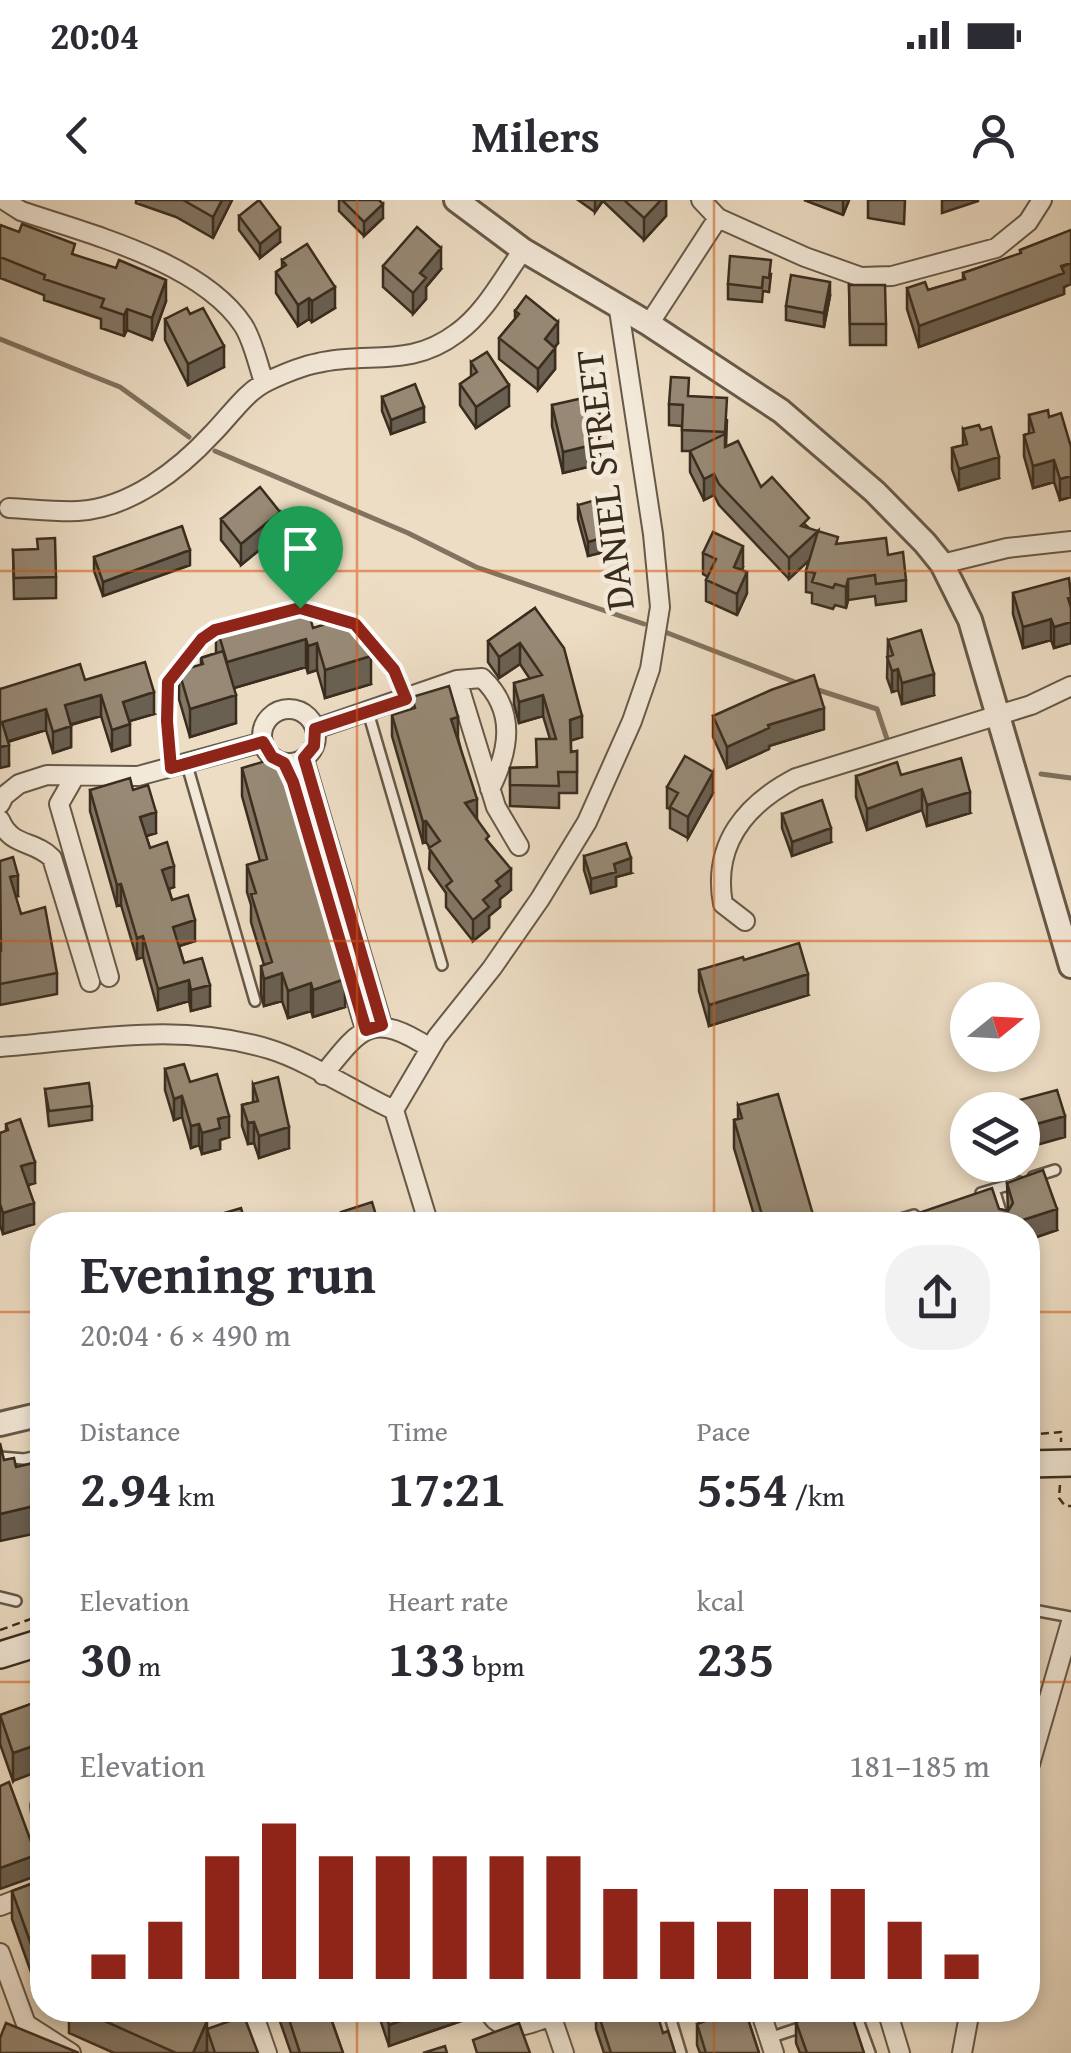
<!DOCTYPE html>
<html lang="en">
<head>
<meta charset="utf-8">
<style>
  :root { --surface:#fff; --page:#f2f2f3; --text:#2b2b33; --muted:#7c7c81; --accent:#8f2418 }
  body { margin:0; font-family:"Gentium Book Plus",serif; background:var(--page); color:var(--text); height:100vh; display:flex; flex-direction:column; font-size:38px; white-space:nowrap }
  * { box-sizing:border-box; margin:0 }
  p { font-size:32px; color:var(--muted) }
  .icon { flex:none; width:55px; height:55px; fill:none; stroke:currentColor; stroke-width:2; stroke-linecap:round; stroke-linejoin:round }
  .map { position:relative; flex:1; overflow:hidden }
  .sheet { position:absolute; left:30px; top:1012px; width:1010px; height:810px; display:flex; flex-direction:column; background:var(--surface); border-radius:40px; box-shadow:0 5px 15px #0003 }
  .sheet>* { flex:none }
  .needle { width:65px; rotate:72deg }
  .fabs { position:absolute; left:950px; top:782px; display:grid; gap:20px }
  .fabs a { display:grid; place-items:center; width:90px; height:90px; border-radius:50%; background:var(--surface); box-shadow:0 5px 15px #0003; font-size:50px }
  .pin { position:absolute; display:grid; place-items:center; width:85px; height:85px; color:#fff; margin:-102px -42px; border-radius:50% 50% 50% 0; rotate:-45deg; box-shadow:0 0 10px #0007 }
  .pin .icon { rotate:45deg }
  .round { display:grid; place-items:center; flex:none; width:105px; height:105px; border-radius:40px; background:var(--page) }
  .head { display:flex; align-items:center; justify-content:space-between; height:170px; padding:0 50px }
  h1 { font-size:55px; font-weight:800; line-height:75px }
  .metrics { display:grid; grid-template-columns:repeat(3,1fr); gap:15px; height:170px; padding:10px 50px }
  .metrics div { display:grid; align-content:center }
  .metrics b { font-size:50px; font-weight:800 }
  .metrics small { font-size:28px; font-weight:400 }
  .metrics p { font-size:28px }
  .chart { height:280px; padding:20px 50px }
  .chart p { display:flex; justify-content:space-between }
  .chart svg { width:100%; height:180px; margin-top:10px; stroke:var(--accent); stroke-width:6 }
  .status { display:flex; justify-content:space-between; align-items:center; height:70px; padding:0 50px; background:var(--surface); direction:ltr }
  .status svg { height:28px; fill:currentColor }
  header { display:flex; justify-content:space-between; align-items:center; height:130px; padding:0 50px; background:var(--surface); font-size:45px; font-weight:800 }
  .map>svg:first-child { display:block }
</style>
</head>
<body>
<div class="status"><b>20:04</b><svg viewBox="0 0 49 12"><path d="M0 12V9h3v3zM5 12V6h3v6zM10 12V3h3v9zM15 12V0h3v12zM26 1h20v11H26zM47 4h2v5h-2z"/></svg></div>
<header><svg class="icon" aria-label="back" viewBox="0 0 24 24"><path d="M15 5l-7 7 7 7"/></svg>Milers<svg class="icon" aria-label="person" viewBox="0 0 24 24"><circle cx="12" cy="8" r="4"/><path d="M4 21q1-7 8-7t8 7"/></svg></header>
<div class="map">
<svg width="1071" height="1853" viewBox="0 0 1071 1853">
  <rect width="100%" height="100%" fill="#edddc4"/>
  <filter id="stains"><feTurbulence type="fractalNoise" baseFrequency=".002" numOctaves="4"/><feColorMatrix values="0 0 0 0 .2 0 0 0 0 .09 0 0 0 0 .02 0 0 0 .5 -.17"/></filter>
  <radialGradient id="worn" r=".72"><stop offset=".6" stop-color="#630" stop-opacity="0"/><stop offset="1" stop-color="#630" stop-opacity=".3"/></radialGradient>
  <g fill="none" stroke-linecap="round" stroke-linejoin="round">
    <path stroke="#817360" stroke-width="5" d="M0,139L120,187L189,237
      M215,251L408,333L476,367L644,424
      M665,432L800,484
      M815,489L877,509L887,539
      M1041,574L1071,578"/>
    <defs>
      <path id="service" d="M297,408C355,413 384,445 405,497
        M368,512L442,765
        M187,565L255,801
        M171,567L168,482L202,439L224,428
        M1033,977L1055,970
        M994,989L1005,1025
        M981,993L1019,982
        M881,1025L914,1015
        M0,1257L24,1259L42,1255
        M0,1397L16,1401
        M1028,1409L1071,1417
        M668,1810L681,1853
        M843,1815L858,1820L870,1853
        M769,1838L805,1826"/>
      <path id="minor" d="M4,0L21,11C89,34 201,62 243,125C253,140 258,165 264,182
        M701,0L718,18L805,57L861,77L892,76L996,48L1028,22L1042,0
        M649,124L718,18
        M9,308C32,309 55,312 78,311C130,308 179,270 213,233C230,216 246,191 268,181C283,174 302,166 318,163C369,151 409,169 457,133C485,113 503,78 523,50
        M942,364L1007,348L1071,341
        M457,480L496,607L519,646
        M262 536a27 27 0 1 1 54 0a27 27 0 1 1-54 0Z
        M315,529L457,480L482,478C517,511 509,551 490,589
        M304,559L382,825
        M284,563L293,582L365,829
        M75,576L59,604L109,777
        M0,604L4,596L19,584L47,575L138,576L263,542
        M0,620C11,647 34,640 52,658L90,782
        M745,721L723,704C712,644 746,604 796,578L1031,505L1071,486
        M0,847C94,840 176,821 269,849C306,860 357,893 394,910
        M323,875C362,826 372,811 430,848
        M429,1025L394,910L437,837L492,768L540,699L587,622L632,521L650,469L660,407L653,334L619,110
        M1028,1102V1117
        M1028,1571L1071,1422
        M42,1604L40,1606L42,1622
        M0,1706L42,1690
        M0,1753L26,1824L71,1853
        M166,1810C200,1830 217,1823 252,1810
        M252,1810L267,1853
        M488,1810C504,1842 540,1819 566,1810
        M760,1810L774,1853
        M887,1810L900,1853
        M551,1815L564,1853
        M962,1853L970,1810"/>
      <path id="tertiary" d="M456,0L523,50L649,124L781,211L875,292L925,343L942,364L970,420L1071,766
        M0,1224L42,1214"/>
      <path id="secondary" d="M1028,1264L1071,1263
        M0,1455L42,1442"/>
    </defs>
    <use href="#service" stroke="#675948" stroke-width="14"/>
    <use href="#minor" stroke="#675948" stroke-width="22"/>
    <use href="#tertiary" stroke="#675948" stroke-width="28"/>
    <use href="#secondary" stroke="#3a2d1f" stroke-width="30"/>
    <path stroke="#3a2d1f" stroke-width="2.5" stroke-dasharray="8 5" stroke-linecap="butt" d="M1028,1235L1061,1232V1242
      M1060,1285L1059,1298L1065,1306H1071
      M0,1430L42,1415"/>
    <use href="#service" stroke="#f3e9d9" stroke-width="9"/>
    <use href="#minor" stroke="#f3e9d9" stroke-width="18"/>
    <use href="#tertiary" stroke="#f3e9d9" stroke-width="22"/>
    <use href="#secondary" stroke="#f3e9d9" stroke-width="25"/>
  </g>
  <path fill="#827665" stroke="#3a2d1f" stroke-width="2.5" d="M136,0H232L213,38L176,17L136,3Z
    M339,0H379L383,18L364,36L339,11Z
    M578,0H666V16L644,40L603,1L595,12Z
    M804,0H849L843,15Z
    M868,0H905L904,24L868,18Z
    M239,16L280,42L260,58L239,30Z
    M0,25L75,55L166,101L152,140L127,130L124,136L101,128V119L44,100V95L0,78Z
    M1071,30V84L1064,87V94L919,147L907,109V88L928,90L963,80V73L1020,54V50Z
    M282,60L335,108L312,122L309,119L298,126L276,93V72L282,68Z
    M383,66L441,69L426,87V99L413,114L383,87Z
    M771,74L769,92L763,91L762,102L728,99V84Z
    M849,85L886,124V145H850Z
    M830,96L824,127L786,120V106Z
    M515,111L558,143L555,147V169L538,190L499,159V138L515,119Z
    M190,114L224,167L188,185L165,140V119Z
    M471,162L509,206L476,228L460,205V184L471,177Z
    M382,197L424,222L391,234L382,211Z
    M689,197L727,220L726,247L761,287L809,328L838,344L888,355L906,380V401L876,405L875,396L848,400L846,408L835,405L833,409L812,403V393L806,392V371L809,360L789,379L719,305L714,295L704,300L690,272V251H682V226L669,225V204Z
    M552,205H585L600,236L598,237L600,264L563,273L552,226Z
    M1029,215L1049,217L1071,247V297L1060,300L1054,282L1033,288L1024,256V235L1029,233Z
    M963,229L999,278L959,290L952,269V248L963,245Z
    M578,305L616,349L588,356L578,319Z
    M221,319L280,333L241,365L221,340Z
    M13,350L56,377V398L14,399Z
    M703,353L743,367L742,370L747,393L737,415L706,401V380L708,377L703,374Z
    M94,357L190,365L103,396L94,371Z
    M1071,384V443L1054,448L1051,440L1023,448L1013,414V393Z
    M535,408L582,537L571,540V552L577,551V593H559V608L510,606V568L536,567L550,539L543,516L519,523L514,504V483L530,479L520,464L499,478L488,462V441Z
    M216,425L313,428L338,426L371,484L325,498L317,470L308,473L306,467L234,488L236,523L190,537L179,499V471L201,465V458L216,453Z
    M888,440L934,495L902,504L898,490L892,492L887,478Z
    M85,480L154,514L129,521L130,545L112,551L101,516L71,525V547L53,553L46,530L8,542L9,566L0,489Z
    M412,497L458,538L477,619L511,690L500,699V707L489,716V728L473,741L446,707V693L429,669L430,648L426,642L423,643L392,536V515L412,509Z
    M713,516L824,529L769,546V549L727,568L713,537Z
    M242,568L345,807L313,817L311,811L288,818L282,801L264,806L261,794V766L264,765L251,722V705L247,692V665L260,661L242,596Z
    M901,575L970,613L927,626L922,610L867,630L856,597V576Z
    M667,587L713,593L688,638L670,628V609L667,608Z
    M90,590H133L156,633L146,636L150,648L174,687L169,689L172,700L195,741L179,746L184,763L210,806L191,811L189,801L158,810L143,757L137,759L121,705L117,706L90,611Z
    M782,614L831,642L792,656L782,628Z
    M584,656L631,673L616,677V686L591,693L584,670Z
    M0,661L18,696H15L21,714L57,773V794L0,805Z
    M744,760L808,795L709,826L699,791V770Z
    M165,869L190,882L229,937L220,940V949L202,954L199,945L191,948L182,917L174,920L165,890Z
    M253,884L289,948L259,958L254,943L248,944L242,926V905L253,902Z
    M45,889L92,906V920L49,926Z
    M738,905L816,1025H757L734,948V920L738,919Z
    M6,924L35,983L28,985L34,1024L3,1034L0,1025V933L6,931Z
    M1007,983L1057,1030L1028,1040V1025H895V1021L999,1009L1008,1011Z
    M42,1500L13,1581L0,1544V1515Z
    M42,1680V1803L12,1719V1691Z
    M69,1810H182L207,1829L258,1853H208L207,1850L205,1853H114L69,1833Z
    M276,1810H328L343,1853H291Z
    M377,1810H461V1821L389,1846Z
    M596,1810L663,1833L675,1853H604L596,1829Z
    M684,1810H745L759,1853H700L697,1845V1824L716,1817L714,1810L696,1817L693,1810L685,1813Z
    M796,1822L864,1853H800L796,1843Z"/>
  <path fill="#6a6052" stroke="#3a2d1f" stroke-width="2.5" d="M222,0H232L213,38V17Z
    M595,0H603L595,12Z
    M661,0H666V16L644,40V18Z
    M843,0H849L843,15Z
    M942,0H978V1L942,13Z
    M383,4V18L364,36V22Z
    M280,28V42L260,58V44Z
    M441,48V69L426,87V99L413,114V93L420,73Z
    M1071,63V84L1064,87V94L919,147V126Z
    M166,80V101L152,140V118Z
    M830,82V96L824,127V113Z
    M335,87V108L312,122V101Z
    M309,98V119L298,126V105Z
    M127,109V130L124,136V115Z
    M558,122V143L545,160V139Z
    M224,146V167L188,185V164Z
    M555,148V169L538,190V169Z
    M509,185V206L476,228V207Z
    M424,207V222L391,234V220Z
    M600,215V236L594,238V217Z
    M600,243V264L563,273V252Z
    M999,257V278L959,290V269Z
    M1054,260V282L1033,288V266Z
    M714,274V295L704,300V279Z
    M1071,276V297L1060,300V279Z
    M280,312V333L241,365V344Z
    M818,331V352L789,379V358Z
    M616,334V349L588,356V342Z
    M743,346V367L734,388V367Z
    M190,350V365L103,396V382Z
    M747,372V393L737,415V394Z
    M848,379V400L846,408V387Z
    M1051,419V440L1023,448V427Z
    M1071,422V443L1054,448V427Z
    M306,439V467L227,490V462Z
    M317,443V470L308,473V446Z
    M520,443V464L499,478V457Z
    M371,456V484L325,498V470Z
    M898,469V490L892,492V471Z
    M934,474V495L902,504V483Z
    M154,492V514L123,523V502Z
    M101,495V516L65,526V505Z
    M236,495V523L190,537V509Z
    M543,495V516L519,523V502Z
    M824,508V529L769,546V549L727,568V547L768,525Z
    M46,509V530L2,543V522Z
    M582,516V537L570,541V520Z
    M458,517V538L451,540V519Z
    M130,524V545L112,551V530Z
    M71,526V547L53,553V532Z
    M9,545V566L0,568V547Z
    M713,572V593L688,638V617Z
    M922,589V610L867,630V609Z
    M970,592V613L927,626V605Z
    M477,599V620L465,603Z
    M156,612V633L140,638V617Z
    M426,621V642L423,643V622Z
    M831,628V642L792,656V642Z
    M631,658V673L616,677V686L591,693V679L614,664Z
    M174,666V687L162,691V670Z
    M511,669V690L500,699V707L489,716V728L473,741V720L483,700L496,681Z
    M18,675V696L10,698V677Z
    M121,684V705L117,706V685Z
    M195,720V741L173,748V727Z
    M143,736V757L137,759V738Z
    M282,773V801L264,806V779Z
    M808,774V795L709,826V805Z
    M345,779V807L313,817V790Z
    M189,780V801L158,810V789Z
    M311,783V811L288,818V791Z
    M210,785V806L191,811V790Z
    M182,896V917L174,920V899Z
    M229,916V937L220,940V949L202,954V933L218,919Z
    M1065,916V937L1022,949V928Z
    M254,922V943L248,944V923Z
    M199,924V945L191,948V926Z
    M289,927V948L259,958V936Z
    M35,962V983L21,987V966Z
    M34,1003V1024L3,1034V1013Z
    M1057,1009V1030L1028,1040V1025H1007Z
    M42,1304V1332L0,1341V1314Z
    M42,1543V1570L13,1581V1553Z
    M36,1655V1676L0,1689V1668Z
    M432,1810H461V1821L389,1846V1825Z
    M696,1810H714L696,1817Z
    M786,1810H805V1811L786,1817Z
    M207,1821V1850L205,1853H193Z"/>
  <path fill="#978975" stroke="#3a2d1f" stroke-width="2.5" d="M183,0H222L213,17Z
    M259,0L280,28L260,44L239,16Z
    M342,0H379L383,4L364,22Z
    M624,0H661L644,18Z
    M22,24L75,44L72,54L116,68L119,60L166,80L152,118L127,109L124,115L101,107L104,99L44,79L45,75L0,57V25L19,32Z
    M417,27L441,48L420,73L426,78L413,93L383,66Z
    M1071,30V63L1061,66L1064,73L919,126L907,88L925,82L928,90L965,79L963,73L1021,53L1020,50Z
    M307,44L335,87L312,101L309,98L298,105L276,72L286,65L282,60Z
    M730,56L771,60L769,78L763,77L762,88L728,84Z
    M791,75L830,82L824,113L786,106Z
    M849,85H885L886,124H850Z
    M526,96L558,122L545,139L555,148L538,169L499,138L519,114L515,111Z
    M187,108L190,114L203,108L224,146L188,164L165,119Z
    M487,152L509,185L476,207L460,184L477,172L471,162Z
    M671,177L689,178L688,196L727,198L725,232L682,230L683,205L669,204Z
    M415,184L424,207L391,220L382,197Z
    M583,198L585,205L597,202L600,215L594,217L600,243L563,252L552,205Z
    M1048,210L1049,217L1061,213L1071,247V276L1060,279L1054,260L1033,266L1024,235L1034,232L1029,215Z
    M979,225L981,230L991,227L999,257L959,269L952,248L967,244L963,229Z
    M725,234V247L738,241L761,287L772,277L809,318L801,326L838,337L836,344L886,338L888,355L903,352L906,380L876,384L875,375L848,379L846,387L835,384L833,388L812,382L815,373L806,371L818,331L789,358L719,284L714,274L704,279L690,251Z
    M260,287L280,312L241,344L221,319Z
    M606,297L616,334L588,342L578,305Z
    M182,326L190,350L103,382L94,357Z
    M713,332L743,346L734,367L747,372L737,394L706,380L716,359L703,353Z
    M55,338L56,377L14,378L13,350L38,349L37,339Z
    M1069,378L1071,397L1068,398L1071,408V422L1054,427L1051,419L1023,427L1013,393Z
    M305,399L313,428L336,421L338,426L360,419L371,456L325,470L317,443L308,446L306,439L227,462L216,425Z
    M535,408L564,448L582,516L570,520L571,552L577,551V572H558L559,586L510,585V568L537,567L536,539H556L543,495L519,502L514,483L542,475L520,443L499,457L488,441Z
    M921,430L934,474L902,483L898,469L892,471L887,457L893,455L888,440Z
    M223,451L236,495L190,509L179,471L203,464L201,458Z
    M145,462L154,492L123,502L130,524L112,530L101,495L65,505L71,526L53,532L46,509L2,522L9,545L0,547V489L80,464L85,480Z
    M814,475L824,508L768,525L769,528L727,547L713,516L771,490Z
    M449,486L458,517L451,519L477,599L465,603L489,636L486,639L511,669L496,681L500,686L483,700L489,707L473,720L446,686L452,681L429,648L440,641L426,621L423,622L392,515L415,508L412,497Z
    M685,556L713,572L688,617L670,607L678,593L667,587Z
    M279,557L345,779L313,790L311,783L288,791L282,773L264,779L261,766L272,762L251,694L256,693L247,665L267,659L242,568Z
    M961,558L970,592L927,605L922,589L867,609L856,576L897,562L901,575Z
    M130,578L133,590L148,585L156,612L140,617L150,648L167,642L174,666L162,670L172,700L188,695L195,720L173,727L184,763L202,758L210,785L191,790L189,780L158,789L143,736L137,738L121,684L117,685L90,590Z
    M822,600L831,628L792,642L782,614Z
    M626,643L631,658L614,664L616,672L591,679L584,656Z
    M13,657L18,675L10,677L21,714L45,707L57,773L0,784V751H1L0,661Z
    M799,743L808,774L709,805L699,770L743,757L744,760Z
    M184,864L190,882L217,874L229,916L218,919L220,928L202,933L199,924L191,926L182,896L174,899L165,869Z
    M278,877L289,927L259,936L254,922L248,923L242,905L258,901L253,884Z
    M89,883L92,906L49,911L45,889Z
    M1057,890L1065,916L1022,928V910H1014L1012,902Z
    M778,894L816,1025H765L734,920L742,918L738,905Z
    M20,919L35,962L21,966L34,1003L3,1013L0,1004V933L8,930L6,924Z
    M1043,970L1057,1009L1007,1025H896L895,1021L992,988L999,1009L1008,1011L1013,1003L1007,983Z
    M372,1002L379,1025H345L341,1012Z
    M241,1008L246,1025H228L224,1013Z
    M0,1243L4,1260L14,1258L16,1267L42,1261V1304L0,1314Z
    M42,1500V1543L13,1553L0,1515Z
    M9,1582L36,1655L0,1668V1586Z
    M42,1680V1775L12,1691Z
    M80,1810H182L207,1821L193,1853H176Z
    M286,1810H328L343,1853H300Z
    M384,1810H432L389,1825Z
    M597,1810H656L663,1833L668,1831L675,1853H611Z
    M721,1810H745L759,1853H706L697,1824L722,1815Z
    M830,1810H850L864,1853H807L796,1822Z
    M244,1816L258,1853H215L207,1829Z
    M6,1823L79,1853H0V1838Z
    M519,1823L530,1853H477L473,1840Z
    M445,1846L447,1853H423Z"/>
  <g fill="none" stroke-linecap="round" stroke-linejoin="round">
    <defs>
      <path id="route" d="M300,408L355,424L394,470L406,499L315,529L314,546L304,558L382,825L366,830L293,582L284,563L272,557L263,542L171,568L167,521L168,482L202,439L215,430Z"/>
    </defs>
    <use href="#route" stroke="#fff" stroke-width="20"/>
    <use href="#route" stroke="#8f2418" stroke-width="12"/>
  </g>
  <path fill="none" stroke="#d7550e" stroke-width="2.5" stroke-opacity="0.55" d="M357,0V1025M714,0V1025M0,371H1071M0,741H1071M0,1112H42M1028,1112H1071M0,1482H42M1028,1482H1071M357,1810V1853M714,1810V1853"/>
  <g text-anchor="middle" stroke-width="9" stroke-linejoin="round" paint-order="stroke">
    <g font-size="40" fill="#3a2d1f" stroke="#f3e9d9">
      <text transform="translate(604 280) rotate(-97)" y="14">DANIEL STREET</text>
    </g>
  </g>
  <rect width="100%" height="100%" filter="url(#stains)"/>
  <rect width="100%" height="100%" fill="url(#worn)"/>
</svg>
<div class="fabs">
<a><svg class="needle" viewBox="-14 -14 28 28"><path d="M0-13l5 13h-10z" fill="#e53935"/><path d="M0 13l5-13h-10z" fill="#7c7c81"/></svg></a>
<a><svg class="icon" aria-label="layers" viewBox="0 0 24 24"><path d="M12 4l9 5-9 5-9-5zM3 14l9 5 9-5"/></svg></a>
</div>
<div class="pin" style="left:300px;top:408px;background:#1e9e55"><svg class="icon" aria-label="arrive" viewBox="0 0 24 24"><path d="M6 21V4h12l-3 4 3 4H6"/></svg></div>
<section class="sheet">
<div class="head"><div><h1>Evening run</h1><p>20:04 · 6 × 490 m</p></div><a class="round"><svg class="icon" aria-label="share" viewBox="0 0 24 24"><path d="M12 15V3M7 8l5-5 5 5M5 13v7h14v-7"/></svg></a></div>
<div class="metrics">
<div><p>Distance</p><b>2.94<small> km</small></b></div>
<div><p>Time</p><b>17:21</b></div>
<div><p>Pace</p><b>5:54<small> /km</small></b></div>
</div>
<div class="metrics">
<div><p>Elevation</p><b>30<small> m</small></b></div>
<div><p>Heart rate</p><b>133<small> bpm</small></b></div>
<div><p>kcal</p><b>235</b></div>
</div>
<div class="chart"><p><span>Elevation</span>181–185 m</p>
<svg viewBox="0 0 160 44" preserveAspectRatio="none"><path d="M5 44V38M15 44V30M25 44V14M35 44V6M45 44V14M55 44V14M65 44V14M75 44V14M85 44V14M95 44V22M105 44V30M115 44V30M125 44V22M135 44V22M145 44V30M155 44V38"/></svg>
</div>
</section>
</div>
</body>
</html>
